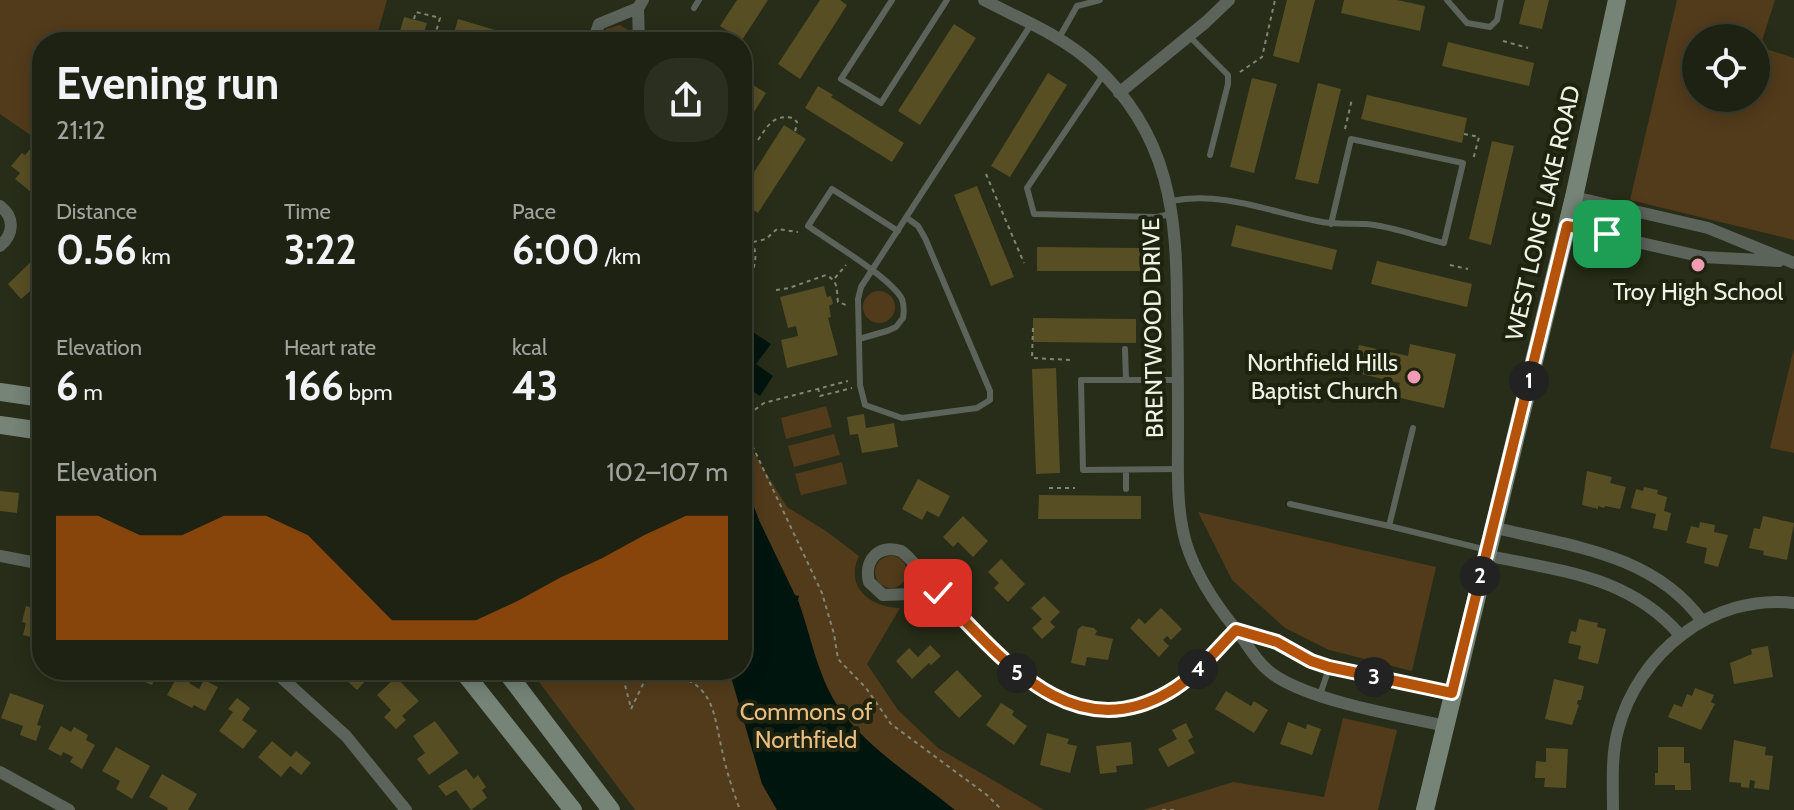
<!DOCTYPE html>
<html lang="en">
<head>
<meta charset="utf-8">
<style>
  :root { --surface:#1d2212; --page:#2a2f20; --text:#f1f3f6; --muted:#a0a49f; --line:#3b3f32; --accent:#b45309 }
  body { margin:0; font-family:Cabin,sans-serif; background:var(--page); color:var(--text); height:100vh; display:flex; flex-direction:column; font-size:30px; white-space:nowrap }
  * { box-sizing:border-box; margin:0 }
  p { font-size:26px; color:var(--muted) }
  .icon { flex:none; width:44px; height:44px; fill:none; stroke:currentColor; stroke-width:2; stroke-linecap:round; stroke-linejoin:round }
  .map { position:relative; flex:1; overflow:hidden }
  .drawer { position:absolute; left:32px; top:32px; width:720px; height:648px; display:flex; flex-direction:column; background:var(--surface); border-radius:32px; box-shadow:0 4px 20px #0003,0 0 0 2px var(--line) }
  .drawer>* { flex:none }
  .tools { position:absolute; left:1682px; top:24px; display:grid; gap:16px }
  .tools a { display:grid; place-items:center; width:88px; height:88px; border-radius:50%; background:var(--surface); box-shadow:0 4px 20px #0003,0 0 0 2px var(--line); font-size:40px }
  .pin { position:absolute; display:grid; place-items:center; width:68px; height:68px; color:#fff; margin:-34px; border-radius:16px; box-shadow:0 4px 12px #0006 }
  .km { position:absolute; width:40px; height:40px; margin:-20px; border-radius:50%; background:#222; color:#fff; font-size:22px; line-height:40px; text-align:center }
  .round { display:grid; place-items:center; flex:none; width:84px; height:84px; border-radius:32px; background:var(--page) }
  .headline { display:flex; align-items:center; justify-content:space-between; height:136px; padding:0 24px }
  h1 { font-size:44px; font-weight:700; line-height:60px }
  .stats { display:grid; grid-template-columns:repeat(3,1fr); gap:12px; height:136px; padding:8px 24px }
  .stats div { display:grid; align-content:center }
  .stats b { font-size:40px; font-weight:700 }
  .stats small { font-size:22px; font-weight:400 }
  .stats p { font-size:22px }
  .chart { height:224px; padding:16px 24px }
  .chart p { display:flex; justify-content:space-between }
  .chart svg { width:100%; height:144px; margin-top:8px; fill:var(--accent); opacity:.7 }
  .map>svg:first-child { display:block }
</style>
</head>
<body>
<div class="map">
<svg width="1794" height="810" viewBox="0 0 1794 810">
  <rect width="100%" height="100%" fill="#272d18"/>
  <path fill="#523b1b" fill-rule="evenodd" d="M0,0H387L375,42H42V143L0,114Z
    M1677,0H1775L1760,47L1794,58V240L1630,200ZM1696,38H1756V98H1696Z
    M620,25L630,31L633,42H601L606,29Z
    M863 307a16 16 0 1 1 32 0a16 16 0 1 1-32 0Z
    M1794,348V453L1770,448Z
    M826,406L832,427L786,439L781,418Z
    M742,434L787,507L826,531L859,556C844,587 871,608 900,608L867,664L898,710L938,748L1044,810H635L530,670H742Z
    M834,434L840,455L794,467L788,446Z
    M842,462L847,484L801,495L795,474Z
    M1198,512L1436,567L1412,671L1329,650L1285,628L1232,580Z
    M875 572a16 16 0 1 1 32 0a16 16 0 1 1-32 0Z
    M1343,718L1397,730L1378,810H1143L1233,782L1324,797Z"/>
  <path fill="#00150e" d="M745,327L771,344L756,364L773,376L760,396L742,384V332Z
    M742,475L759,520L795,595L799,596L798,600C811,635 818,679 840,709C870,751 915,777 955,810H777L762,784L729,670H742Z"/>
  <path fill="#574e24" d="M737,0H768L742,40L720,26Z
    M820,0H840L847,5L800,79L778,64Z
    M1287,0H1315L1299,63L1273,56Z
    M1344,0H1397L1425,6L1420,31L1341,13Z
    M1525,0H1549L1542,29L1519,24Z
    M404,17L427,23L421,42H397Z
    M458,19L532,41V42L452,40Z
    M954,24L976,38L920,125L898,111Z
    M1448,42L1534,63L1529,86L1442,66Z
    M1048,73L1067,85L1010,177L991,166Z
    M742,78L766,93L754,112L742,105Z
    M1252,78L1277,84L1254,173L1230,167Z
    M1318,83L1341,89L1318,184L1295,179Z
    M818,86L833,95L831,97L904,143L892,162L805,108Z
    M1367,95L1467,118L1462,143L1361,119Z
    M784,125L806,139L758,213L742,203V191Z
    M1492,141L1514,146L1491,245L1469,239Z
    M31,148L42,157V178L31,192L15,179L20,173L11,166L22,153L25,155Z
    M977,186L1014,277L991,286L954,195Z
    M1236,225L1337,250L1332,270L1231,246Z
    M1037,247L1140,248V271H1037Z
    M39,254L42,257V281L21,299L8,284Z
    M1377,261L1472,284L1467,307L1371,284Z
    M824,286L827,297L831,296L833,304L829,306L831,317L828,318L838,355L787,368L781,340L798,336L796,326L788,328L780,297Z
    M1033,318L1136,319V343L1033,342Z
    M1410,344L1456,354L1444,408L1396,397L1400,383L1353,372L1359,345L1408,356Z
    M1056,368L1060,473L1036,474L1032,369Z
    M864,414L866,428L894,423L898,447L862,453L858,434L850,435L847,417Z
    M1587,471L1612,477L1610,483L1626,487L1620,509L1605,506L1604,508L1598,506V509L1582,505Z
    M918,479L950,496L939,517L927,511L922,520L902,509Z
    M1644,487L1658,490L1657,494L1667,497L1664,511L1671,513L1667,531L1653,528L1656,514L1631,508L1636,489L1643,491Z
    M0,491L19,493L17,513L0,511Z
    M1039,495L1141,496V519H1038Z
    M963,516L988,541L973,557L958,542L953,547L943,537Z
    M1763,516L1794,523L1787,560L1763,555L1764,551L1749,548L1754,528L1760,529Z
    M1700,522L1715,525L1714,532L1728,535L1718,567L1704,563L1707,548L1686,543L1691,526L1699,528Z
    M1001,559L1025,584L1008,602L994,588L999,583L988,572Z
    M1044,596L1060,612L1050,622L1055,627L1042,639L1032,628L1042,619L1031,608Z
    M26,606L42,610V640L23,635L26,623L22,622Z
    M1161,608L1182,629L1171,640L1167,636L1163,640L1169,646L1159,657L1130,628L1139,618L1145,624Z
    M1579,619L1598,623L1597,627L1606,629L1598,664L1578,659L1581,646L1568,643L1571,631L1576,632Z
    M1082,626L1094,628L1097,631L1095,635L1113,639L1108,660L1087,657L1085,666L1071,663L1078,629Z
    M930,645L941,656L931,665L929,663L912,679L896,661L909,648L918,657Z
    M1768,646L1773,677L1734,684L1730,663L1752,654L1751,649Z
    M125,670H159L152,685L124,673Z
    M181,670L195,672L189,683L199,689L204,680L218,687L205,711L194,705L192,708L167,695Z
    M350,670H368L365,673L369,677L357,690L343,677Z
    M957,670L982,696L959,718L934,692Z
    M396,677L419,701L402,716L406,720L396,729L384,717L391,710L377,695Z
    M1554,679L1584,686L1581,700H1578L1577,704L1579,705L1572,725L1545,719Z
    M1695,688L1714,695L1711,702L1715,704L1701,730L1668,717L1674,704L1682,707L1687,694L1692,696Z
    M1226,691L1251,706L1254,701L1268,710L1254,733L1215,709Z
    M10,693L44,705L37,725L41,726L36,741L20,735L23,726L1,718Z
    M237,698L250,708L242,720L257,731L243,749L219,731L233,712L228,709Z
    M1001,703L1014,711L1012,715L1027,726L1014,745L986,725Z
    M435,721L459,753L429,775L417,759L425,753L413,736Z
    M1288,722L1306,729L1307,724L1321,729L1312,755L1280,744Z
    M1186,723L1193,737L1188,740L1195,753L1168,767L1158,749L1177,739L1172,730Z
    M61,726L71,732L74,727L88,735L86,740L95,745L82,769L70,762L73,757L63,752L61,756L48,749Z
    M1047,733L1069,739L1067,744L1077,746L1070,773L1040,765Z
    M1734,740L1766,747L1765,755L1773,756L1769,790L1754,788L1755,781L1750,780L1749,788L1741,787V783L1729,782Z
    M272,741L291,757L296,751L311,763L301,775L290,766L281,777L258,757Z
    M1131,742L1133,764L1116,766L1117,772L1100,774L1096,746Z
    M116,747L150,766L132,799L116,789L120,781L102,771Z
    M1658,747H1684V763H1690L1691,790H1675V785H1655V773H1658Z
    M1546,748L1568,749L1566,788L1544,787L1545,778H1535L1536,761L1546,762Z
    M466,769L474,779L478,775L486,787L482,790L487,798L471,810L456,790L446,796L438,786Z
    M162,774L197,794L188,810H167L168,808L149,797Z"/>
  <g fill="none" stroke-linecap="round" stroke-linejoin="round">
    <path stroke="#818674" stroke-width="2" stroke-dasharray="4 4" stroke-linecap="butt" d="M414,19L416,12L440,18L433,42
      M1503,41L1528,48
      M1240,72L1262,57L1275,0
      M1345,129L1352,99
      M1464,134L1479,137L1473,160
      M758,140C768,125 774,114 793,118L797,122L795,132
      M986,174L1024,263
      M742,212L748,207
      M742,228C755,240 759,256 752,272H746L742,278
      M753,242L766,239L777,229L798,232
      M1450,265L1468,269
      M835,278L846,265
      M776,290L789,288L826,275C839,282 836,288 838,302L846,305
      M1033,328L1032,358L1070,360
      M818,388L820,396L852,388
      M742,419L764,403L848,381
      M742,424L822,593L834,634L838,659L866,688L891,724L987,795L1002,810
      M1049,488H1075
      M621,670L631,708
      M686,670L691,679
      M631,709L644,682L653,672C662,671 668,673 677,676C715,687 714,717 722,750C726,770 733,791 740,810
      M1162,810H1176"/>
    <path stroke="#5b635b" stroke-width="6" d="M892,0L841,79L881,103L947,0
      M1447,0L1467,23L1490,27L1497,20L1501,0
      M1077,6L1100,0
      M694,8L699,0
      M1189,36L1228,75V84L1210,155
      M1059,38L1077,6
      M1104,74L1027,188L1034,214L1157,217L1170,214
      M742,136L748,140L742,150
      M1171,201C1221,191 1268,211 1317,221C1334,225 1349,223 1366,224C1392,226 1419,237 1444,243L1463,163L1351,139L1331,224
      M907,218L918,226L925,238L990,391V400L977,408L902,418L865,405L860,385L858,299L861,287L1032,23
      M859,339L887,331L896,327L903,318C904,312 904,305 902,299C891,278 829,241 808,226L832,189L898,231
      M1125,349L1126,380
      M1413,428L1389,526L1487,550
      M1177,469L1083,470L1081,380H1178
      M1126,470V489
      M1290,504L1389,526
      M1320,695L1329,668"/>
    <path stroke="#5b635b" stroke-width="12" d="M984,0C1022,20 1061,35 1093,64C1171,135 1177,216 1177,313C1178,354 1178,394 1178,435C1178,471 1176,508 1186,543C1196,575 1213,601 1234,627C1248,644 1257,665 1277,677C1317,702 1396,715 1445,726
      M638,8L639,42
      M593,42L599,24L638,8L643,0
      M1119,93L1206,22L1229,0
      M1574,197L1708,228L1794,263
      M0,206C15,217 14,234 0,246
      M1567,226L1703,257L1779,261
      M1492,527C1568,546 1653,553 1702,621
      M1485,555C1559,571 1628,575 1680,635
      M0,556L42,564
      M938,593L883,595L869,582C864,560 878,544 901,551C917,562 927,583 941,597C990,646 1039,714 1116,708C1136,707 1157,700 1174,689C1198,673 1216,650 1236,630
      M1236,630L1277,642L1311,661L1329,667L1452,693
      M273,670L346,736L406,810
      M0,772L69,810
      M1613,810C1613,783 1611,756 1618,730C1638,653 1713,593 1794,603"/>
    <path stroke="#768377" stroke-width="18" d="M0,392L42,398
      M0,425L42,431
      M462,670L573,810
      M505,670L611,810
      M1425,810L1574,197L1617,0"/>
  </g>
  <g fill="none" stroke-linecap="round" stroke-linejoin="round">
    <defs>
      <path id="route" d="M938,593C1000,655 1070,750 1169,692C1195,677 1215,651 1236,630L1277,642L1311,661L1329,667L1452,693L1567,226L1607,234"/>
    </defs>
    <use href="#route" stroke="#fff" stroke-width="16"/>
    <use href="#route" stroke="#b45309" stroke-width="10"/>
  </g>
  <g fill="#f19ab3" stroke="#1d230f" stroke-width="3">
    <circle cx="1698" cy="265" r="8"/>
    <circle cx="1414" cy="377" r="8"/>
  </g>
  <g text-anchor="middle" stroke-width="8" stroke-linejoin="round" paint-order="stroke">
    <g font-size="24" fill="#eff3e6" stroke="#1d230f">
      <text transform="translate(1543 213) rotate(-77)" y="8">WEST LONG LAKE ROAD</text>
      <text transform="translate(1153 328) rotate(-91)" y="8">BRENTWOOD DRIVE</text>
    </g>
    <g font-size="24" fill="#eff3e6" stroke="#1d230f">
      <text x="1698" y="300">Troy High School</text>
      <text x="1398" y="371" text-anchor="end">Northfield Hills<tspan x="1398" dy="28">Baptist Church</tspan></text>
    </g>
    <g font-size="24" fill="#ebbe82" stroke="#1d230f">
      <text x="806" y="720">Commons of<tspan x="806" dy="28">Northfield</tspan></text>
    </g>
  </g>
</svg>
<div class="tools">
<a><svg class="icon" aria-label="locate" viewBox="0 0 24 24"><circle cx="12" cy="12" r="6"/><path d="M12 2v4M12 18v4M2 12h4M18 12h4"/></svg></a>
</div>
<div class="pin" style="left:1607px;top:234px;background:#1e9e55"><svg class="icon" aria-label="arrive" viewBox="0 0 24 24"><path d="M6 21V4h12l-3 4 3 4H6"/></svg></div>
<div class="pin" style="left:938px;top:593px;background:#d93025"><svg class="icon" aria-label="check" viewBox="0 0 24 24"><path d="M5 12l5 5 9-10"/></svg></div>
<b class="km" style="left:1529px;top:381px">1</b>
<b class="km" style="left:1480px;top:576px">2</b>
<b class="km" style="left:1374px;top:677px">3</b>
<b class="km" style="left:1198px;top:669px">4</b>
<b class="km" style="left:1017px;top:673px">5</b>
<section class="drawer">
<div class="headline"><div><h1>Evening run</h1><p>21:12</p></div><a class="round"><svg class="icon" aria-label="share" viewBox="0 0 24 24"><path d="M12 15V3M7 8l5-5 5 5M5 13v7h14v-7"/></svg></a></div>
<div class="stats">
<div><p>Distance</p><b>0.56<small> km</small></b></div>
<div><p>Time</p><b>3:22</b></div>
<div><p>Pace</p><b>6:00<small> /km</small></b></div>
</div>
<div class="stats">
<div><p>Elevation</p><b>6<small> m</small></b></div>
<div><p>Heart rate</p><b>166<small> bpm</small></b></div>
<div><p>kcal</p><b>43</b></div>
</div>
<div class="chart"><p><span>Elevation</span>102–107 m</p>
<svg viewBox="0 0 160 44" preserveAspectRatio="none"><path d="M0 44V6L10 6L20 12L30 12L40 6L50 6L60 12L70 25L80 38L90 38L100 38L110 32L120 25L130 19L140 12L150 6L160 6V44z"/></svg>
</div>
</section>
</div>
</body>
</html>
